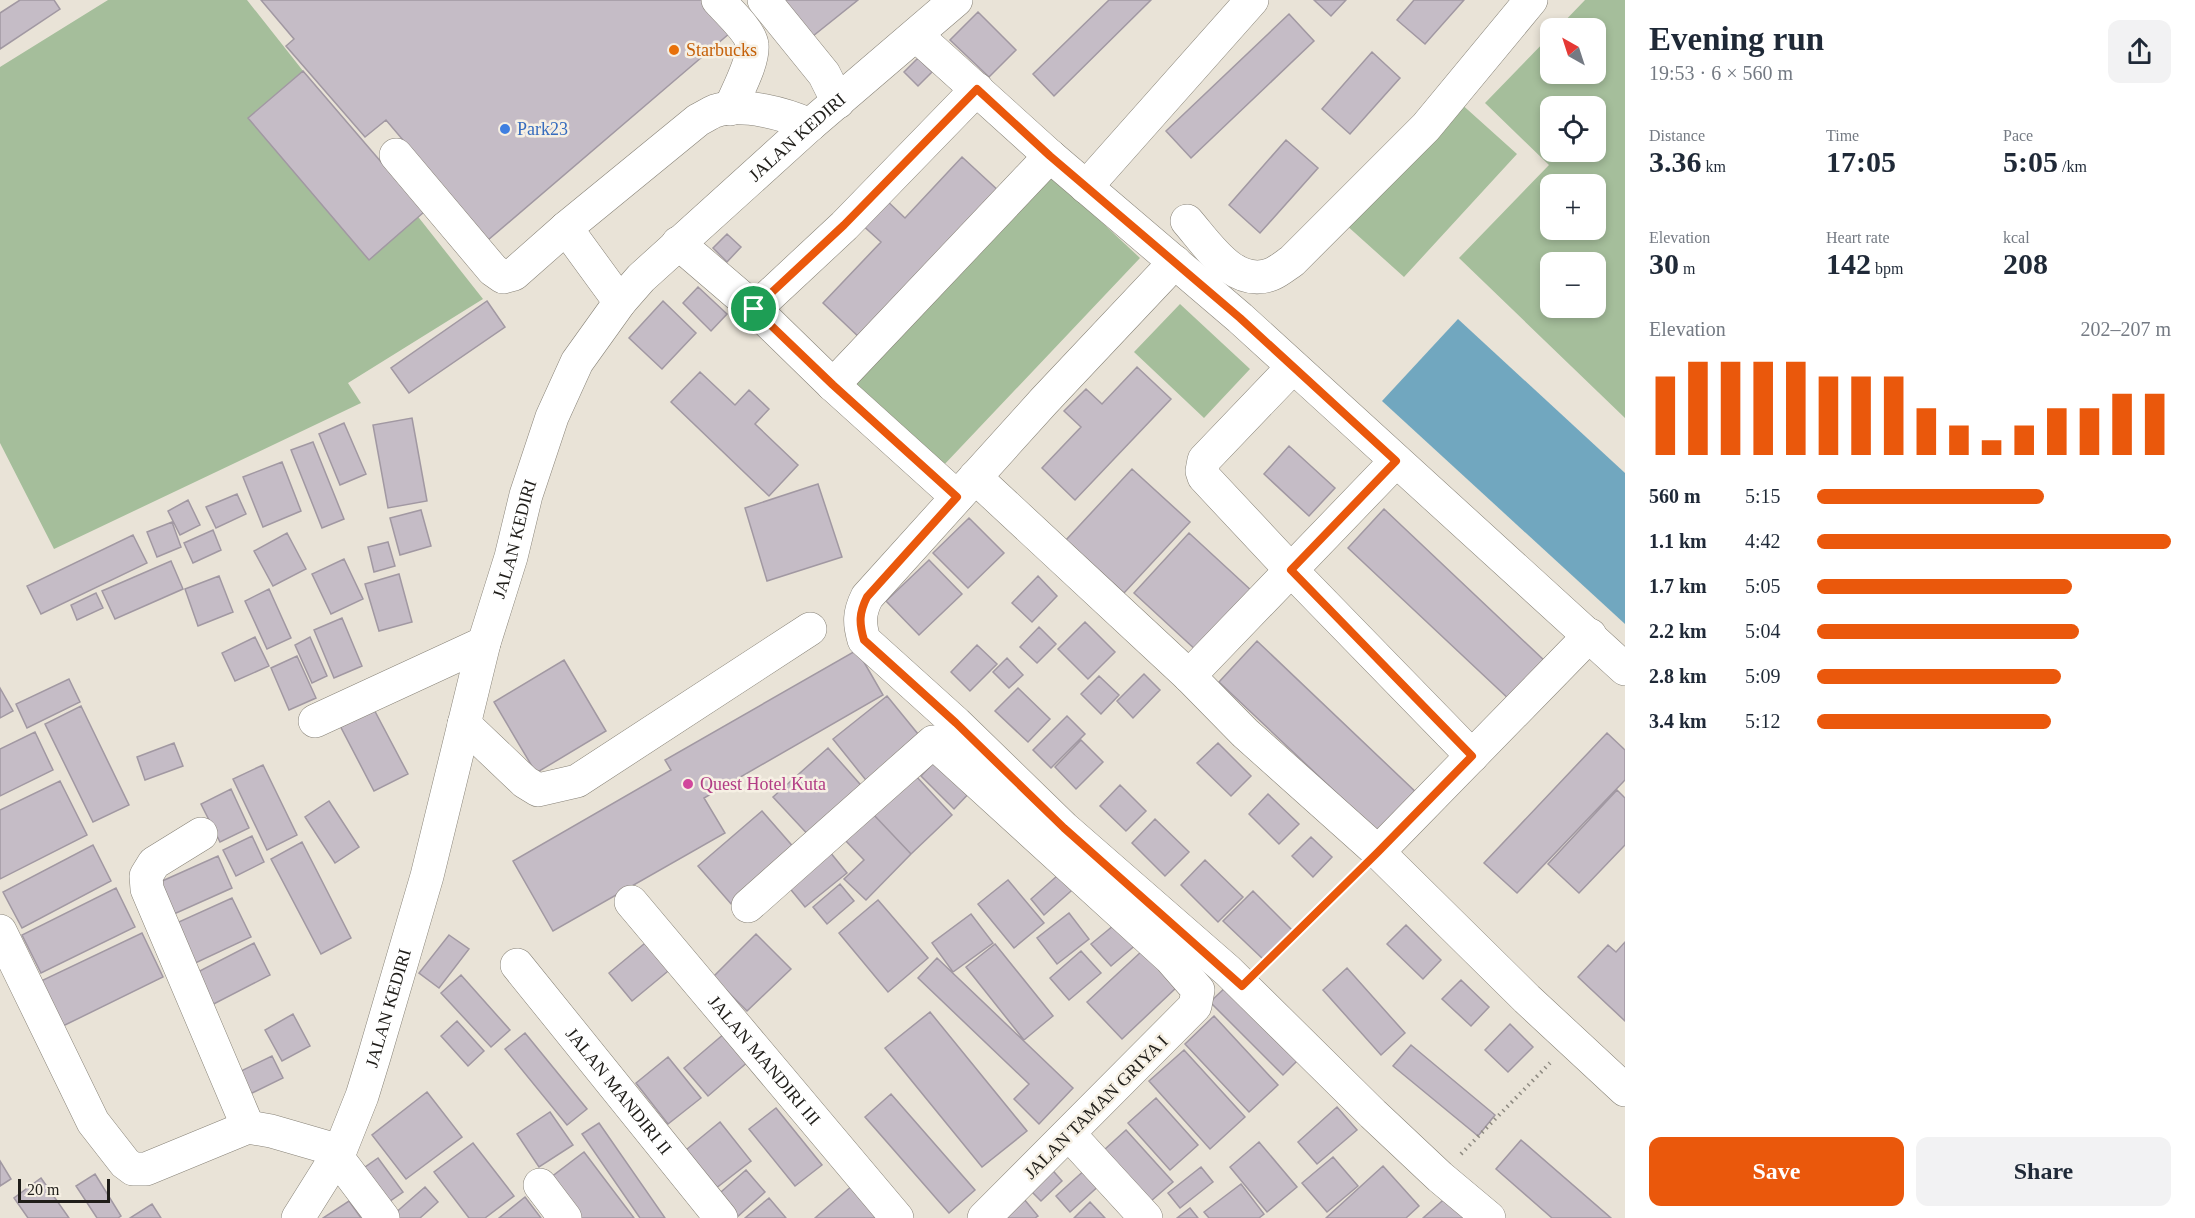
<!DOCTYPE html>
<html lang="en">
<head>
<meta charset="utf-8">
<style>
  :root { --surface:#fff; --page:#f2f2f3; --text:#1f2937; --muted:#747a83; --accent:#ea580c }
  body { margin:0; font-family:Georgia,serif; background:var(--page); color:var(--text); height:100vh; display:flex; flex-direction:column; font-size:22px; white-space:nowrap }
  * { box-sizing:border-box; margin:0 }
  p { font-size:20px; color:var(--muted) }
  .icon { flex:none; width:33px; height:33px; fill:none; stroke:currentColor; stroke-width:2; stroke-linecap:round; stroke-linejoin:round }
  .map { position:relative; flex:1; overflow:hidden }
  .details { display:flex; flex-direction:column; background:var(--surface); width:570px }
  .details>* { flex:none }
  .needle { width:39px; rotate:321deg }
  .tools { position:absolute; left:1540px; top:18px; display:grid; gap:12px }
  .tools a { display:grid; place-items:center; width:66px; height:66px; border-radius:12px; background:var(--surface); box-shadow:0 3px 9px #0003; font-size:30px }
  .scale { position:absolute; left:18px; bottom:15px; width:92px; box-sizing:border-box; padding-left:6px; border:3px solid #1f1d19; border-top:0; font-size:16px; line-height:21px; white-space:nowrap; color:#1f1d19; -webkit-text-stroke:4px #f6f0e4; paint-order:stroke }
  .pin { position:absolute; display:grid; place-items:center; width:51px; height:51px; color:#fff; margin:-26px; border:3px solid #fff; border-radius:50%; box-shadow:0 2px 6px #0007 }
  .round { display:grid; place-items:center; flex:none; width:63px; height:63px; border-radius:12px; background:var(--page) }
  .headline { display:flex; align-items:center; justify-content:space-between; height:102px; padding:0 24px }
  h1 { font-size:33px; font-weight:800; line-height:45px }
  .metrics { display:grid; grid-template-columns:repeat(3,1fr); gap:9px; height:102px; padding:6px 24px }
  .metrics div { display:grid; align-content:center }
  .metrics b { font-size:30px; font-weight:800 }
  .metrics small { font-size:16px; font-weight:400 }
  .metrics p { font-size:16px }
  .chart { height:168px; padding:12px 24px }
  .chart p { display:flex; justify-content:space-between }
  .chart svg { width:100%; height:108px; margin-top:6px; stroke:var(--accent); stroke-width:6 }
  .button { display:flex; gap:12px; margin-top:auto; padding:12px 24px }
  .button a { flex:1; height:69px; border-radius:12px; background:var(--accent); color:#fff; font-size:24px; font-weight:800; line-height:69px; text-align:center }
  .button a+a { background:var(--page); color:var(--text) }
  ul { padding:0 24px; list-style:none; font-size:20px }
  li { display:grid; grid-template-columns:96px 72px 1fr; align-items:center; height:45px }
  li i { height:15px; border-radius:8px; background:var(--accent) }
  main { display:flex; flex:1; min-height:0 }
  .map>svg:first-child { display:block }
</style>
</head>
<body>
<main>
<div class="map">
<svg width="1625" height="1218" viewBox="0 0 1625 1218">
  <rect width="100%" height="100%" fill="#e9e3d7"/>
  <path fill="#a5be9b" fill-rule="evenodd" d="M108,0H247L483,299L348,383L361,403L54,549L0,443V67Z
    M1585,0H1625V418L1459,258L1549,165L1485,103L1551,35V74H1596V28H1558ZM1596,106V152H1551V106ZM1551,184H1596V230H1551ZM1551,262H1596V308H1551Z
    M1458,101L1517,154L1404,277L1345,224Z
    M1047,171L1140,258L942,467L849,379Z
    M1180,304L1250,369L1204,418L1134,352Z"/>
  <path fill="#71a7bf" d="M1458,319L1625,473V624L1382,401Z"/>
  <path fill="#c5bcc6" stroke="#a198a2" stroke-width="1.5" d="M20,0H54L60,9L0,49V13Z
    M261,0H702L730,33L488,240L386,120L365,137L286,46L294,39Z
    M783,0H858L813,36Z
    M1109,0H1151L1054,96L1033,74Z
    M1314,0H1346L1331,16Z
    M1414,0H1464L1425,44L1397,20Z
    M978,12L1016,50L989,77L950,40Z
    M1289,14L1314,41L1191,158L1166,131Z
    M1372,52L1400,78L1350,134L1322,109Z
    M918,58L932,72L918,86L904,72Z
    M303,71L424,212L369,260L248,118Z
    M1286,140L1318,168L1260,233L1229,205Z
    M962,157L1001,193L862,340L823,303L881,242L859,222L883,197L905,218Z
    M727,234L741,247L727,262L713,248Z
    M698,287L727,314L711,331L683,303Z
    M487,301L505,327L409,393L391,368Z
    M663,301L696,333L662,369L629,338Z
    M1137,367L1171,399L1075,500L1042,468L1081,427L1064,411L1086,389L1102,404Z
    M700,372L735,405L749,390L769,409L755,424L798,465L769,496L671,402Z
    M412,418L427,501L388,508L373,425Z
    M344,423L366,474L340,485L319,434Z
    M313,442L344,519L322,528L291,450Z
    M1289,446L1335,488L1309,516L1264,474Z
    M282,462L301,511L263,527L243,477Z
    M1132,469L1190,522L1124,593L1066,540Z
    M818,484L842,557L767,581L745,508Z
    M237,494L246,514L216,528L206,507Z
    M188,500L200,525L180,535L168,511Z
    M1384,509L1547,663L1511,701L1348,548Z
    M421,510L431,546L400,555L390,518Z
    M969,518L1004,553L968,588L933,553Z
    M172,522L181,547L157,557L147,532Z
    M213,530L221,550L193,563L184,543Z
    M287,533L306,569L273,586L254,551Z
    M1189,533L1253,592L1198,652L1134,593Z
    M133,535L147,563L41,614L27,586Z
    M388,542L395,566L374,572L368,547Z
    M344,559L363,599L331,614L312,574Z
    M929,560L962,594L919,635L886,601Z
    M171,561L183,589L115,619L102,591Z
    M399,574L412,622L379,631L365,584Z
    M219,576L233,612L198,626L185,589Z
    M1038,576L1057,596L1032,622L1012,603Z
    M269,589L291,638L267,649L245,601Z
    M96,593L103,608L77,620L71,605Z
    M342,618L362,666L334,678L314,630Z
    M1085,622L1115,652L1088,679L1058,649Z
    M1039,627L1056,644L1037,663L1020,647Z
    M255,637L269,666L235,681L222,653Z
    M310,637L327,676L312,683L295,645Z
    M1257,641L1420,796L1382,836L1219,682Z
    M977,645L997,664L970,691L951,672Z
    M857,650L883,695L704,798L725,833L553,931L513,861L671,770L665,760Z
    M297,656L316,698L289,710L271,668Z
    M1007,658L1023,675L1009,688L993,672Z
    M564,660L606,731L536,773L494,702Z
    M1144,674L1160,690L1133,718L1117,701Z
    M1099,676L1119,695L1101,714L1081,694Z
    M69,679L80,702L27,728L16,704Z
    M0,688L13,711L0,718Z
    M1018,688L1050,719L1028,742L995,711Z
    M887,696L927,745L873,789L833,739Z
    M369,700L408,774L374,791L336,718Z
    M81,706L129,805L93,822L45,724Z
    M1067,716L1085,734L1051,768L1033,750Z
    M35,732L53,770L0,796V749Z
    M1607,733L1625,750V780L1517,893L1484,863Z
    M1081,740L1103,762L1076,789L1055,767Z
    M174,743L183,766L145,780L137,757Z
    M1218,743L1251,776L1231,796L1197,763Z
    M828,748L867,792L813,840L773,797Z
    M942,754L975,787L954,809L921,776Z
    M263,765L297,835L267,850L233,779Z
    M915,775L952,815L911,854L873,814Z
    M60,781L87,835L0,879V810Z
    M1120,785L1146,811L1126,831L1100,806Z
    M231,789L249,828L220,842L201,804Z
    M1617,790L1625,798V845L1579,893L1548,864Z
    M1268,794L1299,824L1279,844L1249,814Z
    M329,801L359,847L335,863L305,817Z
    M762,811L796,850L732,905L698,866Z
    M873,814L911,854L866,900L844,879L864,860L845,840Z
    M1155,819L1189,852L1165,876L1132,843Z
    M252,836L264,862L236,876L223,850Z
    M1311,837L1332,857L1313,877L1292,856Z
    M302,842L351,938L321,954L271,859Z
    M93,845L111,881L22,928L3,892Z
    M825,846L847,873L805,907L783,880Z
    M218,856L232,888L174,914L160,882Z
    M1205,860L1243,897L1218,922L1181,885Z
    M1066,868L1079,884L1044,915L1031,899Z
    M1008,880L1044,923L1014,948L978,904Z
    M840,884L854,901L827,924L813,907Z
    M116,888L135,927L41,973L22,935Z
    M1253,891L1293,931L1264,960L1223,921Z
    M232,898L251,937L191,965L172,925Z
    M878,900L928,958L888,992L839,933Z
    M1069,913L1089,939L1057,964L1037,938Z
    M971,914L993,943L953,972L932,943Z
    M1119,921L1138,943L1111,966L1091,944Z
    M1406,925L1441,960L1423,979L1387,944Z
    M142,933L163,977L63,1026L41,981Z
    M756,934L791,969L747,1011L713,977Z
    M449,935L469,949L439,988L419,973Z
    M650,939L673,967L632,1001L609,973Z
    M1625,942V1021L1578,977L1608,945L1616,952Z
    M254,943L270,975L206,1008L190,976Z
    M995,944L1053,1016L1024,1040L966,967Z
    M1081,951L1101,973L1069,1000L1050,978Z
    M1142,951L1177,987L1122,1039L1087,1002Z
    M937,958L1073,1088L1039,1124L1014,1099L1029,1084L918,978Z
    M1347,968L1405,1033L1381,1055L1323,990Z
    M461,975L510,1030L491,1047L441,993Z
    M1461,980L1489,1007L1471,1026L1442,999Z
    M1228,985L1300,1058L1283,1075L1210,1002Z
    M930,1012L1027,1131L982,1167L885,1048Z
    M293,1014L310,1046L282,1061L265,1030Z
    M1214,1016L1278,1085L1249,1112L1185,1044Z
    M457,1021L484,1051L468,1066L441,1036Z
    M1510,1024L1533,1047L1508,1072L1485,1050Z
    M525,1033L587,1109L567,1125L505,1049Z
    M725,1033L749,1061L708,1096L684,1068Z
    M1411,1045L1495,1115L1478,1136L1393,1066Z
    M1184,1050L1245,1117L1210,1149L1149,1081Z
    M272,1056L283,1078L250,1094L239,1072Z
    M668,1057L701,1098L668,1124L636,1083Z
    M427,1092L462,1137L406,1179L372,1135Z
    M891,1094L975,1190L949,1213L865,1117Z
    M1156,1098L1198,1145L1170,1170L1128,1123Z
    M1337,1107L1357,1130L1317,1164L1298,1142Z
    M776,1108L822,1165L795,1186L749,1129Z
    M550,1112L573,1145L539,1167L517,1134Z
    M720,1122L751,1161L711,1192L681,1154Z
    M599,1123L665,1218H640L582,1134Z
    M1126,1130L1173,1182L1151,1201L1104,1150Z
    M1521,1140L1611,1218H1552L1496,1169Z
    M1259,1142L1297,1187L1267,1212L1230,1167Z
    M473,1143L514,1196L485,1218H469L434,1172Z
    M584,1152L634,1218H580L550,1178Z
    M1333,1157L1358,1186L1327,1212L1302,1183Z
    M378,1158L403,1192L383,1206L358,1172Z
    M0,1161L11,1179L0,1186Z
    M1048,1165L1062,1181L1041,1201L1026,1186Z
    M1383,1166L1419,1206L1406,1218H1326Z
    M1088,1167L1102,1183L1070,1212L1056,1196Z
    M1201,1167L1213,1182L1180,1208L1168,1193Z
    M746,1170L765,1192L736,1218L713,1199Z
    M95,1174L121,1216L118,1218H97L76,1186Z
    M41,1178L69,1218H28L14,1198Z
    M1241,1184L1264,1214L1259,1218H1209L1204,1212Z
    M853,1185L883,1218H815Z
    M425,1187L438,1202L420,1218H396L393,1215Z
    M1019,1193L1038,1216L1035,1218H989Z
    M1450,1194L1472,1218H1423Z
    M525,1197L541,1218H499Z
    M769,1198L786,1218H745Z
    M349,1201L361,1218H323Z
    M1090,1202L1105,1218H1074Z
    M152,1204L161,1218H130Z
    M1190,1208L1198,1218H1177Z"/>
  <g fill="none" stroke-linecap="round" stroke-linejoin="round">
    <defs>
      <g id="minor">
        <path d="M718,0C727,10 751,32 752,45C754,62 736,93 730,109"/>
        <path d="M764,0L824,74L838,102"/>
        <path d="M916,35L1050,156L1240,318L1625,669"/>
        <path d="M396,155L493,270L503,277L514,274L566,228"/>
        <path d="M1086,187L1252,0"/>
        <path d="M1187,221C1208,245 1235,289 1272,274C1279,271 1286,265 1292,261L1426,127L1531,0"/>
        <path d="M678,243L755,309L833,385L957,497"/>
        <path d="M1175,262L1044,401L867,597C859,613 859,623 864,640L956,723L1064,828L1228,971L1373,1114L1440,1177L1489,1218"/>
        <path d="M620,302L566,228L698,120C704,117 710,113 715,111C743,102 785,114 810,125"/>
        <path d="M755,309L844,226L977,89"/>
        <path d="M1293,367L1204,460L1202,471L1204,477L1291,570L1472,756"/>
        <path d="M833,385L1050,156"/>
        <path d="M975,477L1189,676L1245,733L1378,852L1527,999L1625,1090"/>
        <path d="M1189,676L1396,461"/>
        <path d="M315,721L484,643"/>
        <path d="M464,724L525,782L538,790L577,781L810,629"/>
        <path d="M201,834L154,863L146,876L147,889L248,1127"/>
        <path d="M1378,852L1590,635"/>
        <path id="s1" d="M631,902L897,1218"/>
        <path d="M748,906L933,742L1170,958L1198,990L1195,1006L984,1218"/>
        <path d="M0,931L93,1122L125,1163L133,1169H146L248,1127L271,1131L340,1151"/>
        <path id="s2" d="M517,965L721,1218"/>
        <path d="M1069,1134L1146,1218"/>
        <path d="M337,1157L383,1218"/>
        <path d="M540,1185L565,1218"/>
      </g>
      <g id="major">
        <path id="s3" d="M298,1218L340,1151L362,1096L374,1057L427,876L484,643L511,557L526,495L552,417L577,362L620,302L641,278L810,125L956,0"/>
      </g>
    </defs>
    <use href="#minor" stroke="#878277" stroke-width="34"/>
    <use href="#major" stroke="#878277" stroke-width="34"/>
    <path stroke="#8e8a81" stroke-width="4" stroke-dasharray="1.5 4.5" stroke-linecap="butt" d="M1264,964L1355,875
      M1461,1154L1550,1063"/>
    <use href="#minor" stroke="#fff" stroke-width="33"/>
    <use href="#major" stroke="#fff" stroke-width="33"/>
  </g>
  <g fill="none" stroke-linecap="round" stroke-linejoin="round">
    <defs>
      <path id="route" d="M977,89L1050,156L1240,318L1396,461L1291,570L1472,756L1378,852L1242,986L1064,828L956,723L864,640C859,623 859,613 867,597L957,497L833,385L754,309L844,225Z"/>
    </defs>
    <use href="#route" stroke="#fff" stroke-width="12"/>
    <use href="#route" stroke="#ea580c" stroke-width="8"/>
  </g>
  <circle fill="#e8710a" stroke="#f6f0e4" stroke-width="2" cx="674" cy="50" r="6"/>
  <circle fill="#3f7fe0" stroke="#f6f0e4" stroke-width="2" cx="505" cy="129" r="6"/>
  <circle fill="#d1479c" stroke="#f6f0e4" stroke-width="2" cx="688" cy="784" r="6"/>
  <g text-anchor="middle" stroke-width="5" stroke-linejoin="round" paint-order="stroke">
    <g font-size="18" fill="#c56008" stroke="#f6f0e4" text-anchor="start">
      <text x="686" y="56">Starbucks</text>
    </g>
    <g font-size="18" fill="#366cbe" stroke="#f6f0e4" text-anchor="start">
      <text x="517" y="135">Park23</text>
    </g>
    <g font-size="18" fill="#1f1d19" stroke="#f6f0e4">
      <text dy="6" stroke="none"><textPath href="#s3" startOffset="1220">JALAN KEDIRI</textPath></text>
      <text dy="6" stroke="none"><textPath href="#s3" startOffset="716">JALAN KEDIRI</textPath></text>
      <text dy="6" stroke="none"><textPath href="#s3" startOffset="230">JALAN KEDIRI</textPath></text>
      <text dy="6" stroke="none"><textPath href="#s1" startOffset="207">JALAN MANDIRI III</textPath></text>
      <text dy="6" stroke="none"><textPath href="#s2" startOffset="162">JALAN MANDIRI II</textPath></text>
      <text transform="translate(1096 1107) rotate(-45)" y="6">JALAN TAMAN GRIYA I</text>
    </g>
    <g font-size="18" fill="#b23c85" stroke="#f6f0e4" text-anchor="start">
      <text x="700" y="790">Quest Hotel Kuta</text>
    </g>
  </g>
</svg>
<div class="tools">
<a><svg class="needle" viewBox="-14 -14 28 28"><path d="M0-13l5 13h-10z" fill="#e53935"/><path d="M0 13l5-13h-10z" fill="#747a83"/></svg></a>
<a><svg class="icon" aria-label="locate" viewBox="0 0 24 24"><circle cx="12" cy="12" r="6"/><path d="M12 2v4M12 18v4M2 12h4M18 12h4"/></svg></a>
<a>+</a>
<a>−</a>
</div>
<div class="scale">20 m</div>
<div class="pin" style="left:754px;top:309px;background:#1e9e55"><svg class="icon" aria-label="arrive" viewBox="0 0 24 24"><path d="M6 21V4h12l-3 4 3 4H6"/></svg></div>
</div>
<section class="details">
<div class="headline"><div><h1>Evening run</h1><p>19:53 · 6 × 560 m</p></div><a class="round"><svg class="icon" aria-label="share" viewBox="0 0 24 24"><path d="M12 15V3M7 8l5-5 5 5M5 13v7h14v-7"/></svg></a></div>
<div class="metrics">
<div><p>Distance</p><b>3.36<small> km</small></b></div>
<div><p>Time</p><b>17:05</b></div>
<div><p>Pace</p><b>5:05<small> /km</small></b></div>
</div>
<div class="metrics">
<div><p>Elevation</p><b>30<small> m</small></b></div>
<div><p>Heart rate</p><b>142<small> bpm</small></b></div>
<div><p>kcal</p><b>208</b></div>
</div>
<div class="chart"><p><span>Elevation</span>202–207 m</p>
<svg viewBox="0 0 160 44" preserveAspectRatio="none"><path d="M5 44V12M15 44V6M25 44V6M35 44V6M45 44V6M55 44V12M65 44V12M75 44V12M85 44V25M95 44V32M105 44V38M115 44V32M125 44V25M135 44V25M145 44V19M155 44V19"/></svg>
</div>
<ul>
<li><b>560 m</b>5:15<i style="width:64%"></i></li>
<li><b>1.1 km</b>4:42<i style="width:100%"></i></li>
<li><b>1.7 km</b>5:05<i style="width:72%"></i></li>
<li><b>2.2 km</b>5:04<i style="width:74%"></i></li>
<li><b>2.8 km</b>5:09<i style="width:69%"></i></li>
<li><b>3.4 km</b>5:12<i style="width:66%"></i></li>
</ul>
<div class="button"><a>Save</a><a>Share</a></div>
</section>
</main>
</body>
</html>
